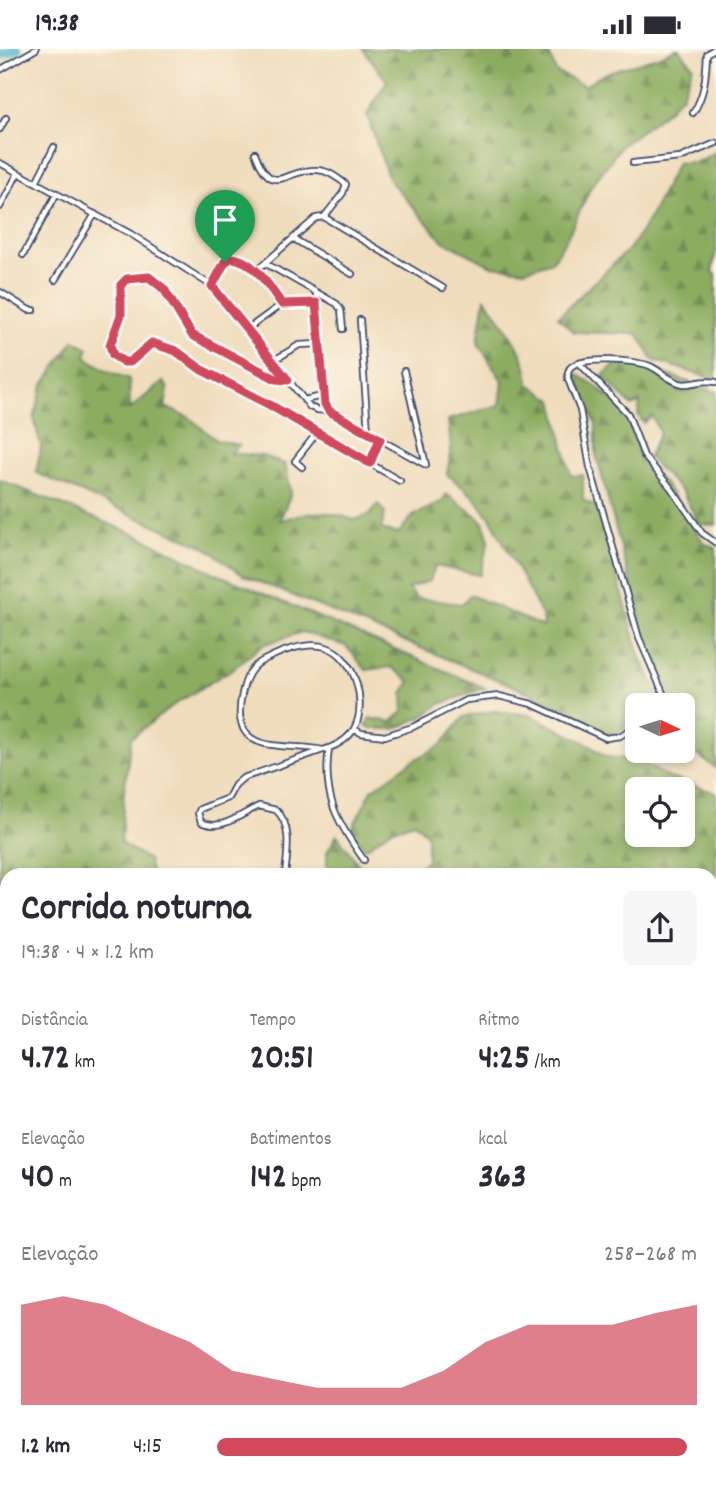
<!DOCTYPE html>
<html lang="pt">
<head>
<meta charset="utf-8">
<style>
  :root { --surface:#fff; --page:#f7f7f7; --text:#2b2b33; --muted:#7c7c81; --accent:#d1495b }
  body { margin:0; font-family:Dekko,sans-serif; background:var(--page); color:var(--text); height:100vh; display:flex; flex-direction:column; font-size:26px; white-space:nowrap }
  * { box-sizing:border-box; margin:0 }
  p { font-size:23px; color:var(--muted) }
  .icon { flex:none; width:38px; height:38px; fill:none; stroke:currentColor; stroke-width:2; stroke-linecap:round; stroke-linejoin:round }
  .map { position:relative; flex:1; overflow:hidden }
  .side { position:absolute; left:0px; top:819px; width:718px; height:621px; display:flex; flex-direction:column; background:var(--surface); border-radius:21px 21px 0 0; box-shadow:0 4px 10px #0003 }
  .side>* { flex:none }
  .needle { width:46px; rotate:94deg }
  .buttons { position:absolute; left:625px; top:644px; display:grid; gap:14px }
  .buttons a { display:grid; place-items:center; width:70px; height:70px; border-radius:10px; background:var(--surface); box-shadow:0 4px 10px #0003; font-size:35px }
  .pin { position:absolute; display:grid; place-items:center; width:60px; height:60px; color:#fff; margin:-72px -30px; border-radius:50% 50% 50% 0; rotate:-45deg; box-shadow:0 0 7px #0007 }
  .pin .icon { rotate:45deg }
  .round { display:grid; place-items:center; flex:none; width:74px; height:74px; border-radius:10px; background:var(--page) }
  .headline { display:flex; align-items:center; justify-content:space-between; height:119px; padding:0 21px }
  h1 { font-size:38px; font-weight:700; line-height:52px }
  .figures { display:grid; grid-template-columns:repeat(3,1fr); gap:10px; height:119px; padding:7px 21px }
  .figures div { display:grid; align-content:center }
  .figures b { font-size:35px; font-weight:700 }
  .figures small { font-size:19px; font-weight:400 }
  .figures p { font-size:19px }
  .chart { height:196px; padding:14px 21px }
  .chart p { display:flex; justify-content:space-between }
  .chart svg { width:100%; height:126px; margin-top:7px; fill:var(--accent); opacity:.7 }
  ul { padding:0 21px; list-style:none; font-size:23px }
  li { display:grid; grid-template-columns:112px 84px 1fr; align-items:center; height:52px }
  li i { height:18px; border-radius:9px; background:var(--accent) }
  .status { display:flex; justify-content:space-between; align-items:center; height:49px; padding:0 35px; background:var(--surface); direction:ltr }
  .status svg { height:19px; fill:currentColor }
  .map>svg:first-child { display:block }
</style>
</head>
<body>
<div class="status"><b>19:38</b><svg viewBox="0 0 49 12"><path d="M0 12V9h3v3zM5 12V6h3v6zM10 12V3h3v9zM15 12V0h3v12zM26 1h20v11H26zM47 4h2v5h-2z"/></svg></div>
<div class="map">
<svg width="716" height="1440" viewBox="0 0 716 1440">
  <defs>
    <pattern id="forest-firs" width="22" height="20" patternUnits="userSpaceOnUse" patternTransform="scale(1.75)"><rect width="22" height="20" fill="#8cad61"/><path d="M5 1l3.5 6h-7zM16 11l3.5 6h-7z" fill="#728d53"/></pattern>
  </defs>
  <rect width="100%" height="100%" fill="#fcf5e5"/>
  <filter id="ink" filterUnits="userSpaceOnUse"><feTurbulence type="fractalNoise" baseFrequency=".0143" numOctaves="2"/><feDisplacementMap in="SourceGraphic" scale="14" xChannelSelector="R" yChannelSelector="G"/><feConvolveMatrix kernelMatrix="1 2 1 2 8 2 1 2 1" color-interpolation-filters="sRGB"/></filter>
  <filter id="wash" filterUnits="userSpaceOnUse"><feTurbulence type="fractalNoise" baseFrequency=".00686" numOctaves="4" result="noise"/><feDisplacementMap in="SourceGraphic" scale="28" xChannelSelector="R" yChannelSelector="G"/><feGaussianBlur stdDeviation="1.57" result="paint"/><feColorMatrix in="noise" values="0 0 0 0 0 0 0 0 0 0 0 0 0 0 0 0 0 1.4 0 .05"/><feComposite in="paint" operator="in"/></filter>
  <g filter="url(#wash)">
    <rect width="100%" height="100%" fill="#efdcbb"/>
    <path fill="url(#forest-firs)" stroke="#546e60" stroke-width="2" fill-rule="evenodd" d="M363,0H548L556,23L585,37C611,15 647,16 676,0H679L693,17L682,46L667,62L621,97L591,138L567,189L552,212L525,221L492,217L443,192L389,131L367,65L387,32Z
      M716,103V147L713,148L716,153V202L712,223L716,225V331L653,311L638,285L574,283L558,268L630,199L649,170L677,114L697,113Z
      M485,249C503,274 528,304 529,335L553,351L571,427L583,426V451L598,459L640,607L662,651L659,656H637V672L614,687L603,684L533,645L243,526L205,498L36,424L41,398L34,368L43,337L74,291L88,299L86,308L108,322L129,330L130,360L163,333L168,339L165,358L190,369L216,391L239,396L230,404L263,407L285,415L291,444L280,471C313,463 321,459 354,471L370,466L378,455L385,463L381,480L398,485L413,467L443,452L446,445L482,471L489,491L480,526L435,517L430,532L408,539L416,549L462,555L470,546L543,578L542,566L490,468L473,447L447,425L451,400L448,371L500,356L503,333L478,294Z
      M616,315L640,316L716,343V476L699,475L683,444L648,408L660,384L652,367L644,374L638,366L640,353L632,357L602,327Z
      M574,323L596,337L632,369L639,406L667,438L704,494L716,499V719L695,705L683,701L682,656H669L670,643L645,589L596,405V375Z
      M0,431L139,487L217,525L485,639L440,655L424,667L395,680H375L366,677L370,669L391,673L404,662L403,645L410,632L391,618L366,621L346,597L302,583L262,596L234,619L175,655L131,689L124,743L121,794L148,811L152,826H7V1048L0,1046Z
      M494,662L531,666L584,693L607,708L637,710L665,727L716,744V1212L711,1216L710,826H413L427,810V785L414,773L391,781L366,799L350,783L372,741L411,713L441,696L464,668ZM637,740H682V786H637Z
      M337,786L365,824L364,826H327V803Z
      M0,1340L7,1342V1433H170L164,1440H0Z"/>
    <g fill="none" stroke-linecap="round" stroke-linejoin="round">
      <path stroke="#51b9cf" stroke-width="10" d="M0,6L17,0
        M0,1209L7,1206"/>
    </g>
  </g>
  <g filter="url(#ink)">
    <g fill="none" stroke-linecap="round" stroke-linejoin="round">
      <defs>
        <path id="minor" d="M0,21L36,0
          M693,64C705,46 706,26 707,5L714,0
          M0,80L6,69
          M255,104C273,151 284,120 317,121C328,121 337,129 346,135L343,144L324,168
          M0,114L131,185L212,237L310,358L317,361L329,362L426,416
          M633,114L680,109L716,94
          M36,133L54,98
          M0,158L18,124
          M324,168L443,239
          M294,190L352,225
          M23,206L57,144
          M265,214L337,255L341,261L343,280
          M256,222L316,169L324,168
          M55,231L95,165
          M212,237C216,230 220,219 226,213C242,195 273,244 282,255
          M0,243L29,261H34
          M316,244L323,347L328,361
          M360,271L368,382
          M246,281L282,255L316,254
          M273,312L299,296L319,295
          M580,315L628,365L644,407L671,439L702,484L716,494
          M404,322L426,416
          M288,331L276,330L192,286L156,232C144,225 131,226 121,236L122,260L110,296V301L119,310L130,313L152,294L176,302L202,321L270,356L400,432
          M304,351L323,347
          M370,414L381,390
          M302,418L295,412L316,385
          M661,656L663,644L639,589L590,418L580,361L568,330C568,325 567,323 570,319C579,307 636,311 650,317C661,322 672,334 684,335C696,335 702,330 716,333
          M354,680L361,684L385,687L413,678L466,651L499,647L532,655L606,689L620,687L637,676
          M329,699C322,747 337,773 364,811
          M285,826C287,806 293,776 276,761L259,757C241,765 221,783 201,773L198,764L200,760L228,749L235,736L243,729L329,699C338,696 349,689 354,680C368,655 355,607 326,598C306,592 282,602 264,611C250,618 245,630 242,645C228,709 283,693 323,701
          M0,1087L7,1088
          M0,1218L7,1214
          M710,1234L716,1240
          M0,1325L7,1324
          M710,1329L716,1334
          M710,1384L716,1380
          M649,1433L652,1440
          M218,1440L227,1433
          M382,1440L391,1433
          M442,1440H451
          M475,1440L477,1433
          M675,1440L678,1433"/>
      </defs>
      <use href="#minor" stroke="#3b496c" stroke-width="8"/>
      <use href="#minor" stroke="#fff" stroke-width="4.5"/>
    </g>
  </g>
  <g fill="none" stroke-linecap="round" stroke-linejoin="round" filter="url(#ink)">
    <defs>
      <path id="route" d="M231,209C254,210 269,238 282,255L316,254L325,355L329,362L380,390L370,414L270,356L202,321L176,302L152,294L130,313H124L113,306L110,296L121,266V236L127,230L149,228L164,240L192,286L276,330L288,331L212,237L225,213Z"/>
    </defs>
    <use href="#route" stroke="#fff" stroke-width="14"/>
    <use href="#route" stroke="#d1495b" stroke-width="9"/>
  </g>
</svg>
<div class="buttons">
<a><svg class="needle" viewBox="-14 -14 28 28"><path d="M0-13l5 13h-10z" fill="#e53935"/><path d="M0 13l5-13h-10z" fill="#7c7c81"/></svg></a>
<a><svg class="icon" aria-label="locate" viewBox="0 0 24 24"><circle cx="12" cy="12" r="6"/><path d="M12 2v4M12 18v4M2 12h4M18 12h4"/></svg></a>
</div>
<div class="pin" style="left:225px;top:213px;background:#1e9e55"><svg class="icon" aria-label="arrive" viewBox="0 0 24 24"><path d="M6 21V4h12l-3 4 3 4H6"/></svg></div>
<section class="side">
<div class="headline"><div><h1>Corrida noturna</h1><p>19:38 · 4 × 1.2 km</p></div><a class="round"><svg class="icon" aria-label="share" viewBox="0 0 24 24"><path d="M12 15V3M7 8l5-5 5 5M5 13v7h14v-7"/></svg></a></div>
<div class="figures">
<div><p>Distância</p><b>4.72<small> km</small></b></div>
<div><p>Tempo</p><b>20:51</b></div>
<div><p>Ritmo</p><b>4:25<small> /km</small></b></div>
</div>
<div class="figures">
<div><p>Elevação</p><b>40<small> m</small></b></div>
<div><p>Batimentos</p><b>142<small> bpm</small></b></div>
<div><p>kcal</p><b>363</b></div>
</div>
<div class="chart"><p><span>Elevação</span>258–268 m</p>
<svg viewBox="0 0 160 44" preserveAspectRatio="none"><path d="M0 44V9L10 6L20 9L30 16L40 22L50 32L60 35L70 38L80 38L90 38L100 32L110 22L120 16L130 16L140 16L150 12L160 9V44z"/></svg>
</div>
<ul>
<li><b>1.2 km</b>4:15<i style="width:98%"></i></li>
</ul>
</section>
</div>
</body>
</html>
